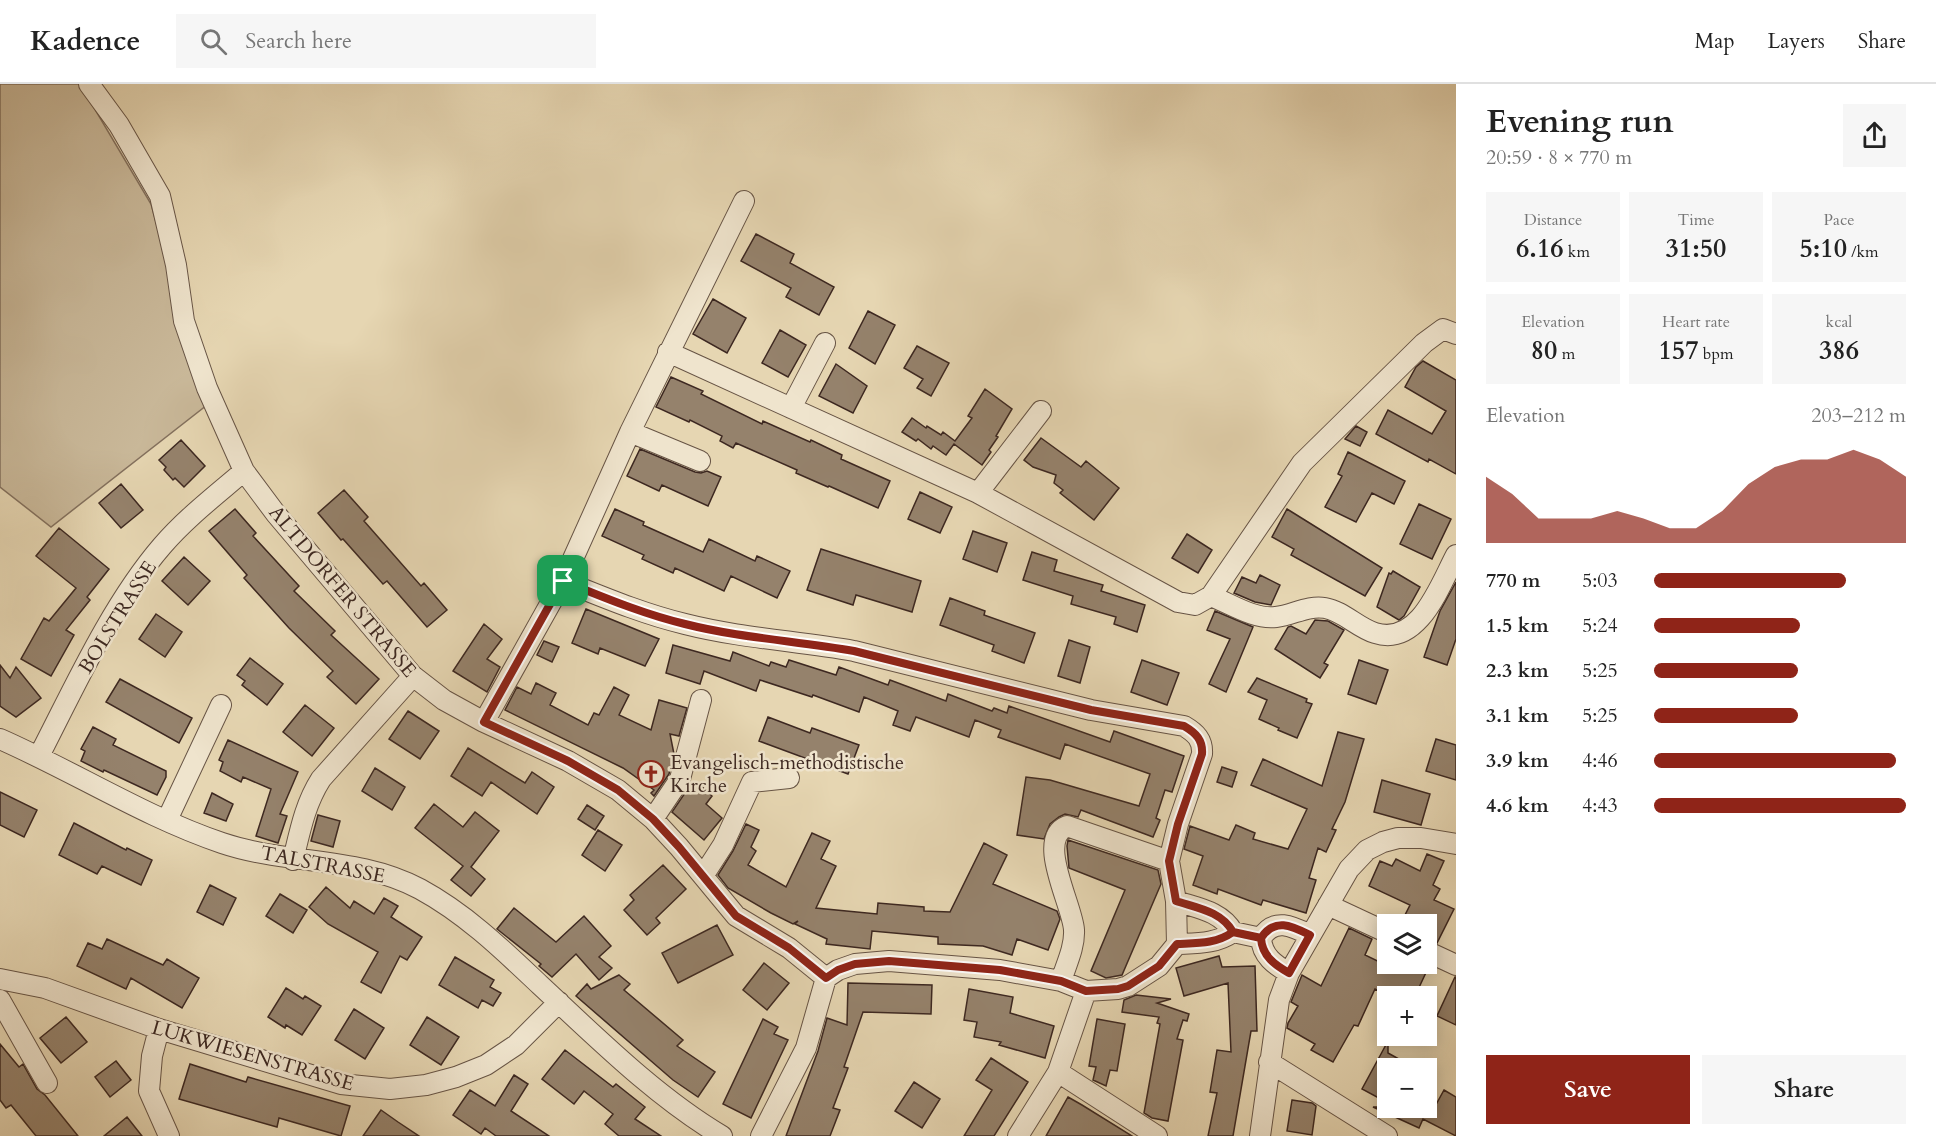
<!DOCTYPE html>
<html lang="en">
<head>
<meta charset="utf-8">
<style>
  :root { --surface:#fff; --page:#f6f6f6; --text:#222; --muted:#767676; --line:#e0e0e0; --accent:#8f2418 }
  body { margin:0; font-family:Cardo,serif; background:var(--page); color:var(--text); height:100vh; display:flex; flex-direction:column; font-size:22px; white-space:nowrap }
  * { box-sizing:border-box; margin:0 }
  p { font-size:20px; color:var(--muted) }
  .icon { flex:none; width:33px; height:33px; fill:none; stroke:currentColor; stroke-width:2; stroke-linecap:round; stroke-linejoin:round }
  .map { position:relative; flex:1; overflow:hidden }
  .drawer { display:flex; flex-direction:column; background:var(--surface); width:480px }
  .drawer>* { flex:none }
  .buttons { position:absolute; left:1377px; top:830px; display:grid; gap:12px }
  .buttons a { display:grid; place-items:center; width:60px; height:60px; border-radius:0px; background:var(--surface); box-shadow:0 3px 15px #0003; font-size:30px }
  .pin { position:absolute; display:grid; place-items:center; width:51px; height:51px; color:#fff; margin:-26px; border-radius:12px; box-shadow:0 3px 9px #0006 }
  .round { display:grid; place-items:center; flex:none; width:63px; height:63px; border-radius:0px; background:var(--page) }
  .headline { display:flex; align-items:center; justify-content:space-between; height:102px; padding:0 30px }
  h1 { font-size:33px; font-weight:700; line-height:45px }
  .metrics { display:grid; grid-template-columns:repeat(3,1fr); gap:9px; height:102px; padding:6px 30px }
  .metrics div { display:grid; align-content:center; border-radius:0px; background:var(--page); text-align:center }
  .metrics b { font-size:26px; font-weight:700 }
  .metrics small { font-size:16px; font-weight:400 }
  .metrics p { font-size:16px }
  .chart { height:168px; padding:12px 30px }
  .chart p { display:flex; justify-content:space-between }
  .chart svg { width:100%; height:108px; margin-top:6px; fill:var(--accent); opacity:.7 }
  .primary-button { display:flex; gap:12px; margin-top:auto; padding:12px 30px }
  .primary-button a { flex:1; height:69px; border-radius:0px; background:var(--accent); color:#fff; font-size:24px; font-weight:700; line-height:69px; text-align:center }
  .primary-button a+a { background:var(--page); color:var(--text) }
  ul { padding:0 30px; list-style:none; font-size:20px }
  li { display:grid; grid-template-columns:96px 72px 1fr; align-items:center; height:45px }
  li i { height:15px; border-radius:8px; background:var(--accent) }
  header { display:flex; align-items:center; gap:36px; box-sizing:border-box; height:84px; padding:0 30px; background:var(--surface); border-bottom:2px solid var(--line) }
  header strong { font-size:28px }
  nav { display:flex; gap:33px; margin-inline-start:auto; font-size:21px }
  .search { width:420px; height:54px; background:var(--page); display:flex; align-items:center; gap:15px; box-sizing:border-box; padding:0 21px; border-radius:0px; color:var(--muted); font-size:22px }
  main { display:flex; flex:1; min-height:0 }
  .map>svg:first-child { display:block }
</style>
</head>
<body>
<header>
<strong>Kadence</strong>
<div class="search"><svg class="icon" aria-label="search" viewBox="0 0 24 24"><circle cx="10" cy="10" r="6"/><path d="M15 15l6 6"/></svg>Search here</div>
<nav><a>Map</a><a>Layers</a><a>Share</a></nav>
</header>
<main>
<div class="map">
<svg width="1456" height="1052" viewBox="0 0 1456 1052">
  <rect width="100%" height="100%" fill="#e6d6b2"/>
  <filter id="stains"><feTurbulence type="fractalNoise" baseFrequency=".00333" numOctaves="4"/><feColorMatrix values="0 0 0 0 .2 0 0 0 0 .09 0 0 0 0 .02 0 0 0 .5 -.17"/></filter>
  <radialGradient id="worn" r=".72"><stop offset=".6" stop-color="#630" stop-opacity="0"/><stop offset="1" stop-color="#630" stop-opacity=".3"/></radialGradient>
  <path fill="#c9b899" stroke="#83705d" stroke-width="1.5" d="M0,0H80L151,120L207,321L51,443L0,403Z"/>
  <path fill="#95826c" stroke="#3d2821" stroke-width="1.5" d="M756,150L794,170L790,179L834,203L819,231L786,213L791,204L741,177Z
    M713,215L746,234L727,269L693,250Z
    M868,227L895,241L875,280L849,264Z
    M780,246L806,261L788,293L762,279Z
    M917,262L949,279L931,312L917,304L923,295L904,284Z
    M1423,277L1456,296V390L1429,375L1428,378L1376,350L1388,326L1432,350L1446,327L1405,303L1416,283Z
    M836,280L867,302L853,329L819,312Z
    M671,293L703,307L701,310L762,340L763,337L810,358L811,356L842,371L841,375L890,397L878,424L829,402L828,403L796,389L797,386L736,359L733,364L720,357L722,352L690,336L689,338L656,323Z
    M985,305L1012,325L996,352L998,353L989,366L991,368L982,381L954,360L946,371L933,362L931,365L918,355L916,357L902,348L912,334L926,344L927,342L941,351L943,348L955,357L972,334L968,332Z
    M1356,342L1367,348L1360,362L1345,355Z
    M1041,354L1081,383L1086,377L1119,404L1094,436L1060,409L1063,406L1054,399L1056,391L1033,383L1024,376Z
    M181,356L205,382L184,403L175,394L173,396L164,386L166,383L159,376Z
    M640,365L695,388L701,389L707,387L721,393L708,422L662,401L659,407L627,392Z
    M1348,368L1405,397L1394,420L1372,409L1356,438L1325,423L1342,392L1338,390Z
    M121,400L143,426L121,444L99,419Z
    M344,406L368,433L364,437L421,502L424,499L447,526L427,543L387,497L383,500L343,455L341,456L318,429Z
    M920,408L952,423L940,449L908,435Z
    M1419,420L1451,435L1432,475L1400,460Z
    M235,425L256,449L253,452L299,502L294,507L335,547L331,551L379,595L356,620L327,593L333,587L289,544L244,494L247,491L209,447Z
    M615,425L644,438L643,441L703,468L709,455L755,477L757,472L790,487L777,514L731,492L724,507L675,484L673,489L642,475L644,471L602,452Z
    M1287,425L1382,484L1365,512L1291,471L1294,465L1272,453Z
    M59,444L109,485L87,513L90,516L66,546L74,551L51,592L21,575L44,534L49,537L76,504L36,472Z
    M973,447L1007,459L997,488L963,475Z
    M1187,450L1212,466L1198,489L1172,474Z
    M821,465L921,497L912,528L856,511L853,521L807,506Z
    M1032,468L1057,476L1054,487L1103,501L1101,507L1145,521L1137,548L1114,540L1116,533L1071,520L1073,512L1023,496Z
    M184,473L210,497L188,521L162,497Z
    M1393,487L1420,503L1404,532L1399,536L1377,523L1389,489L1391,490Z
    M1260,491L1280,501L1271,521L1255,518L1234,509L1242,493L1256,499Z
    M1456,498V555L1447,581L1424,573L1440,527Z
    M950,514L985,527L984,531L1035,549L1024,579L992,567L994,561L940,541Z
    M586,525L659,555L645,582L600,564L598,570L572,559Z
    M1215,527L1253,543L1226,608L1209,600L1230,555L1207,546Z
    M156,530L182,548L165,573L139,555Z
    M1315,536L1328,537L1344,546L1324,579L1328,581L1320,594L1275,565L1288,543L1291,542L1306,550Z
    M484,540L502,555L487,575L500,583L487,608L453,587Z
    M1069,556L1090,563L1080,599L1058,592Z
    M544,557L559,563L552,578L537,571Z
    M673,561L730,577L733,568L769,582L771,578L786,583L789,576L836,591L839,583L888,601L890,596L946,617L948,610L992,627L994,624L1007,629L1009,622L1110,658L1114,647L1184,672L1172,708L1165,706L1156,734L1160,736L1153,753L1081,726L1078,733L1065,730L1059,733L1050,740L1044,755L1017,751L1026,693L1050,696L1139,722L1150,690L1065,660L1060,675L998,653L1001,646L975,636L969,653L916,633L910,647L893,641L898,627L864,613L859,628L813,611L812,613L760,596L756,607L704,587L700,600L666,589Z
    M250,574L283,600L267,621L242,601L245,597L237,591Z
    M1142,576L1179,589L1167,621L1131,608Z
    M1359,576L1388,586L1376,620L1348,610Z
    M0,581L10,594L16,583L41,614L16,633L0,622Z
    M1257,594L1307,615L1306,618L1312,620L1297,654L1278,646L1279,644L1259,635L1267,616L1248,608Z
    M120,595L192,634L179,659L106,618Z
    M536,599L556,609L550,621L588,641L594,629L599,631L614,603L629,611L619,631L651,646L659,616L687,624L679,652L670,650L674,670L669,690L654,712L651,709L654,706L623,684L505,626L517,603L531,610Z
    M305,621L334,644L312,672L283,648Z
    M408,627L439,647L420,675L389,655Z
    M768,633L810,649L812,644L859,661L848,690L759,657Z
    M93,643L116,655L113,661L166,687V693L157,711L104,686L103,688L81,677L85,667L81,665Z
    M1338,648L1364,655L1345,718L1332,745L1336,746L1326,768L1318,764L1309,794L1316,796L1306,829L1263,816L1261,821L1218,805L1217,810L1193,801L1203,772L1184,765L1190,742L1229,756L1236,741L1255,749L1253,755L1288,765L1307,725L1251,701L1263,675L1322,702Z
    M1436,655L1456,661V696L1426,687Z
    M228,656L298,688L280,730L287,732L278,759L256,752L271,705L243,693L241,698L220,687L223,678L219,676Z
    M468,664L525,699L532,688L554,703L537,730L491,698L482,712L451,692Z
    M1222,683L1237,688L1232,703L1217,698Z
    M375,684L405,703L392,726L362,707Z
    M1382,696L1430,710L1421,741L1374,728Z
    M698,699L712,712L706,720L722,734L704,756L672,728L687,706L690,708Z
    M0,708L37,726L24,753L0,741Z
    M212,709L233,720L226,737L204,729Z
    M434,720L463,743L475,728L499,747L471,783L485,795L471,812L451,796L463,782L415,744Z
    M587,721L604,732L595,746L578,735Z
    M318,731L340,737L333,763L311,757Z
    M74,739L126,766L127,764L152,776L141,801L102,782L97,790L59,771Z
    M746,740L759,746L751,763L756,767L748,781L786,803L812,749L830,757L821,775L836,782L816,824L877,830L878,819L924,823V827L950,828L984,759L1007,771L993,800L1057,827L1060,835L1048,866L1017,855L1012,871L983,862L938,860V853L872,847L870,865L826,860L827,855L795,840L798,837L793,840L771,829L728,804L718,791L733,767Z
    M598,746L622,761L605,787L582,771Z
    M1068,756L1158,786L1161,800L1122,891L1106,894L1091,887L1125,806L1069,784L1067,762Z
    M1427,770L1444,777L1433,801L1440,805L1434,816L1454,825L1437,859L1426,855V840H1418L1404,833L1410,821L1369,802L1380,777L1392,782L1396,775L1420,787Z
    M663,781L686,805L656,834L660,839L647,851L624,826L634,816L630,811Z
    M210,801L236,814L223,841L197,828Z
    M326,803L350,824L354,817L374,830L384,814L398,822L391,833L422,853L407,876L400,872L381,909L361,898L378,868L328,840L309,823Z
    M280,810L307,826L293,849L266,832Z
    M514,824L556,858L584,832L611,862L599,873L612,884L599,896L576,870L552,893L539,882L541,880L497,845Z
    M717,841L733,871L678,899L662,869Z
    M1349,844L1372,855L1365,871L1398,887L1402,879H1423L1429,882L1415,912H1389L1375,905L1358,942L1354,941L1333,978L1311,966L1315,960L1287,944L1288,939L1298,922L1291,918L1302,891L1321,902Z
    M107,855L163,881L167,875L199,894L182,924L131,894L126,905L77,882L88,859L102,865Z
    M1219,872L1222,883L1255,882L1257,947H1251L1233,1052H1208L1217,1009L1210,1008L1217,966L1231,968L1228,899L1184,912L1176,884Z
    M455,873L494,896L490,903L501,909L493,922L482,916L478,924L439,901Z
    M764,879L789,899L767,926L743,906Z
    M619,891L630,900L624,906L683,956L677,962L715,988L698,1013L673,996L576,912L587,900L591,905Z
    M1455,893H1456V941L1437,932Z
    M848,899L932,901L931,930L863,928L844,983L848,984L833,1024L840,1026L830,1052H786L818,967L827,934L847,941Z
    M286,904L303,915L305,912L321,922L302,951L286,941L285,944L268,933Z
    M969,905L1013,913L1010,929L1054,942L1045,974L999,961L1001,958L974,953L977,938L964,936Z
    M1136,911L1171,915L1157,919L1189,930L1187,937L1183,936L1177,955L1183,956L1168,1037L1152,1034L1144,1029L1160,940L1157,939L1159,933L1122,928L1124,916Z
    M354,925L384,944L365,975L335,956Z
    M66,933L87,958L61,979L40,954Z
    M427,933L459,953L441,981L410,961Z
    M763,935L778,943L774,950L788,956L751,1034L723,1020Z
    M1097,935L1125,940L1117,987L1110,986L1106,1002L1093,996L1096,983L1089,982Z
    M1388,957V969L1415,984H1388V1019L1362,1005Z
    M0,960L19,983L23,980L37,1005L45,1011L78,1052H36L11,1021L6,1024L0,1016Z
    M565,966L613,1003L616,1000L645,1023L635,1035L661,1052H619L605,1040L613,1030L584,1007L574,1020L542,995Z
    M991,974L1028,998L994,1052H964L992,1006L976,996Z
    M116,977L131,996L110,1013L95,993Z
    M190,980L246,998L248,993L350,1022L341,1052L279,1034L277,1043L179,1015Z
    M514,991L528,1000L511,1027L549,1052H496L485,1044L481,1050L453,1031L470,1006L495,1022Z
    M914,998L940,1015L922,1044L895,1027Z
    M1444,1006L1456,1013V1052L1423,1035L1419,1044L1373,1023H1426L1433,1026Z
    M1068,1013L1082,1021L1132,1052H1046Z
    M1292,1016L1312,1019L1316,1022L1312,1051L1287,1047Z
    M381,1026L398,1038L419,1052H363Z
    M127,1033L142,1052H104Z"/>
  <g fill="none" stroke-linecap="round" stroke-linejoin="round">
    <defs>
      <path id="minor" d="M89,0L119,41L160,112L176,181L184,237L207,304L244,387L276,430L413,592L444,616L484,638L568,677L618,706L653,735L679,763L736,832L789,864L826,894
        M668,268L978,409L1178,518L1195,521L1211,512L1302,379L1424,259L1443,245L1456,250
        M791,324L825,259
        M630,348L700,377
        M978,409L1041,327
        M563,497C603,513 643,530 685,540C740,554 798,557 854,567L1091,626L1184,642C1196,649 1203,656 1202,670L1178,740L1169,777L1176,817L1177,860
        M1211,512C1231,520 1255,536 1276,533C1293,531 1308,521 1325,524C1343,527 1358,544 1375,549C1419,563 1440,501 1456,471
        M484,638L563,497L630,348L744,117
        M0,655C75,688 145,733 222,759C287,781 359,772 420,805C466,830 503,866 540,901C596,953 656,1013 722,1052
        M39,672C74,604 112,520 162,462C186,434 216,411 244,387
        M653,735L680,695L701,616
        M167,736L221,621
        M293,776C300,747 305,720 321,695L413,592
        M703,792L723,761L752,698L789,694
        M1176,817C1197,824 1221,827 1233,848
        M1328,821L1388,849
        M1261,854C1274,833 1292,842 1310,851
        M1426,867L1456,881
        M0,895L45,904L159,945L341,1000L390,1005L426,1001L456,993L486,981L516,961L559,918
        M1061,897C1066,881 1075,863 1074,846C1073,822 1035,755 1067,742L1169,777
        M0,916L47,999
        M159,945L152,972L149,1007L169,1052
        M1269,978L1387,1052
        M1058,988L1157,1052
        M761,1052L806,964L826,894L838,886L855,880L889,877L1000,886L1061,897L1086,907L1118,905L1128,902L1159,882L1177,860C1197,859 1216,860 1233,848L1261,854C1262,872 1275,881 1289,889
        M1018,1052L1058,988L1086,907
        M1260,1052L1279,916L1289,889L1349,785L1367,766L1383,758L1398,754H1421L1456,760"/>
    </defs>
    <use href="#minor" stroke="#675445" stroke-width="22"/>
    <use href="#minor" stroke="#efe4cd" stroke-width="20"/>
  </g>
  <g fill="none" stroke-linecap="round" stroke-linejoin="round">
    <defs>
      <path id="route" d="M563,497L484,638L568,677L618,706L653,735L679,763L736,832L789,864L826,894L838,886L855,880L889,877L1000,886L1061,897L1086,907L1118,905L1128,902L1159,882L1177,860C1197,859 1216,860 1233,848L1261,854C1275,833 1292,842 1310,851L1289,889C1275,881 1262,872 1261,854L1233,848C1221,827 1197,824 1176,817L1169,777L1178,740L1202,670C1203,656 1196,649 1184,642L1091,626L854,567C798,557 740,554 685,540C643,530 603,513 563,497"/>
    </defs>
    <use href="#route" stroke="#fff" stroke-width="12"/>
    <use href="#route" stroke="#8f2418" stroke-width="8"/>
  </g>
  <defs>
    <symbol id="church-ring" viewBox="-11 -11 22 22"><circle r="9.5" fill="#efe4cd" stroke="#8f2418" stroke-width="1.5"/><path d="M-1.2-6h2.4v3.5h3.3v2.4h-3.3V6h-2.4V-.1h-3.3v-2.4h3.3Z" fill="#8f2418"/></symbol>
  </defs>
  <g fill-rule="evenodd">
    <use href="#church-ring" x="636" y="675" width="30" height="30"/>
  </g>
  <g text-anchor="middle" stroke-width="5" stroke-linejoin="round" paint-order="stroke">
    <g font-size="20" fill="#3d2821" stroke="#efe4cd">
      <text transform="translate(343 507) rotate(50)" y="7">ALTDORFER STRASSE</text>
      <text transform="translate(117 533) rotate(-58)" y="7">BOLSTRASSE</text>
      <text transform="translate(323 780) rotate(11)" y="7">TALSTRASSE</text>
      <text transform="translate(253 971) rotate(16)" y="7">LUKWIESENSTRASSE</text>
    </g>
    <g font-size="20" fill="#3d2821" stroke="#efe4cd" text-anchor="start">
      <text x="670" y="685">Evangelisch-methodistische<tspan x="670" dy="23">Kirche</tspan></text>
    </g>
  </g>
  <rect width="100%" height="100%" filter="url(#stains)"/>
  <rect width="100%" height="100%" fill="url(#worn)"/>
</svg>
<div class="buttons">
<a><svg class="icon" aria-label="layers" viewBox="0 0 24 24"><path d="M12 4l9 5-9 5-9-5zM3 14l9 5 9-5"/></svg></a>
<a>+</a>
<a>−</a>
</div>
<div class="pin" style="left:563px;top:497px;background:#1e9e55"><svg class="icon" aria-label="arrive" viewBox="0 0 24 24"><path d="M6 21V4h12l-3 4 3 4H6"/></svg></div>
</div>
<section class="drawer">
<div class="headline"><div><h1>Evening run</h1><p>20:59 · 8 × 770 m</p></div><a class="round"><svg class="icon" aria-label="share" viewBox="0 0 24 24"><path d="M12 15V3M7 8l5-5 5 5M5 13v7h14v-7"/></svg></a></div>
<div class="metrics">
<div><p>Distance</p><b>6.16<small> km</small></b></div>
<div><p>Time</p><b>31:50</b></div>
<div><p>Pace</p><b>5:10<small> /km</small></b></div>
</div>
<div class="metrics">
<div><p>Elevation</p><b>80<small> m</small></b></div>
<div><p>Heart rate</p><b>157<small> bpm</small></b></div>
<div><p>kcal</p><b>386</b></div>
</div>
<div class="chart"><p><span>Elevation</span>203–212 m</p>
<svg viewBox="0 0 160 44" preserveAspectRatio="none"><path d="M0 44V17L10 24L20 34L30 34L40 34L50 31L60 34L70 38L80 38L90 31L100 20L110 13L120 10L130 10L140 6L150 10L160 17V44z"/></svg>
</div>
<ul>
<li><b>770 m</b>5:03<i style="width:76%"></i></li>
<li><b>1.5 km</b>5:24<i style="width:58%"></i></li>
<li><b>2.3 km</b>5:25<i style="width:57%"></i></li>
<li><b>3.1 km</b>5:25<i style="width:57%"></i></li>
<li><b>3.9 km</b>4:46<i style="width:96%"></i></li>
<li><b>4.6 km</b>4:43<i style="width:100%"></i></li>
</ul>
<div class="primary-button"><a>Save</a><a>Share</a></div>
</section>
</main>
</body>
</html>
